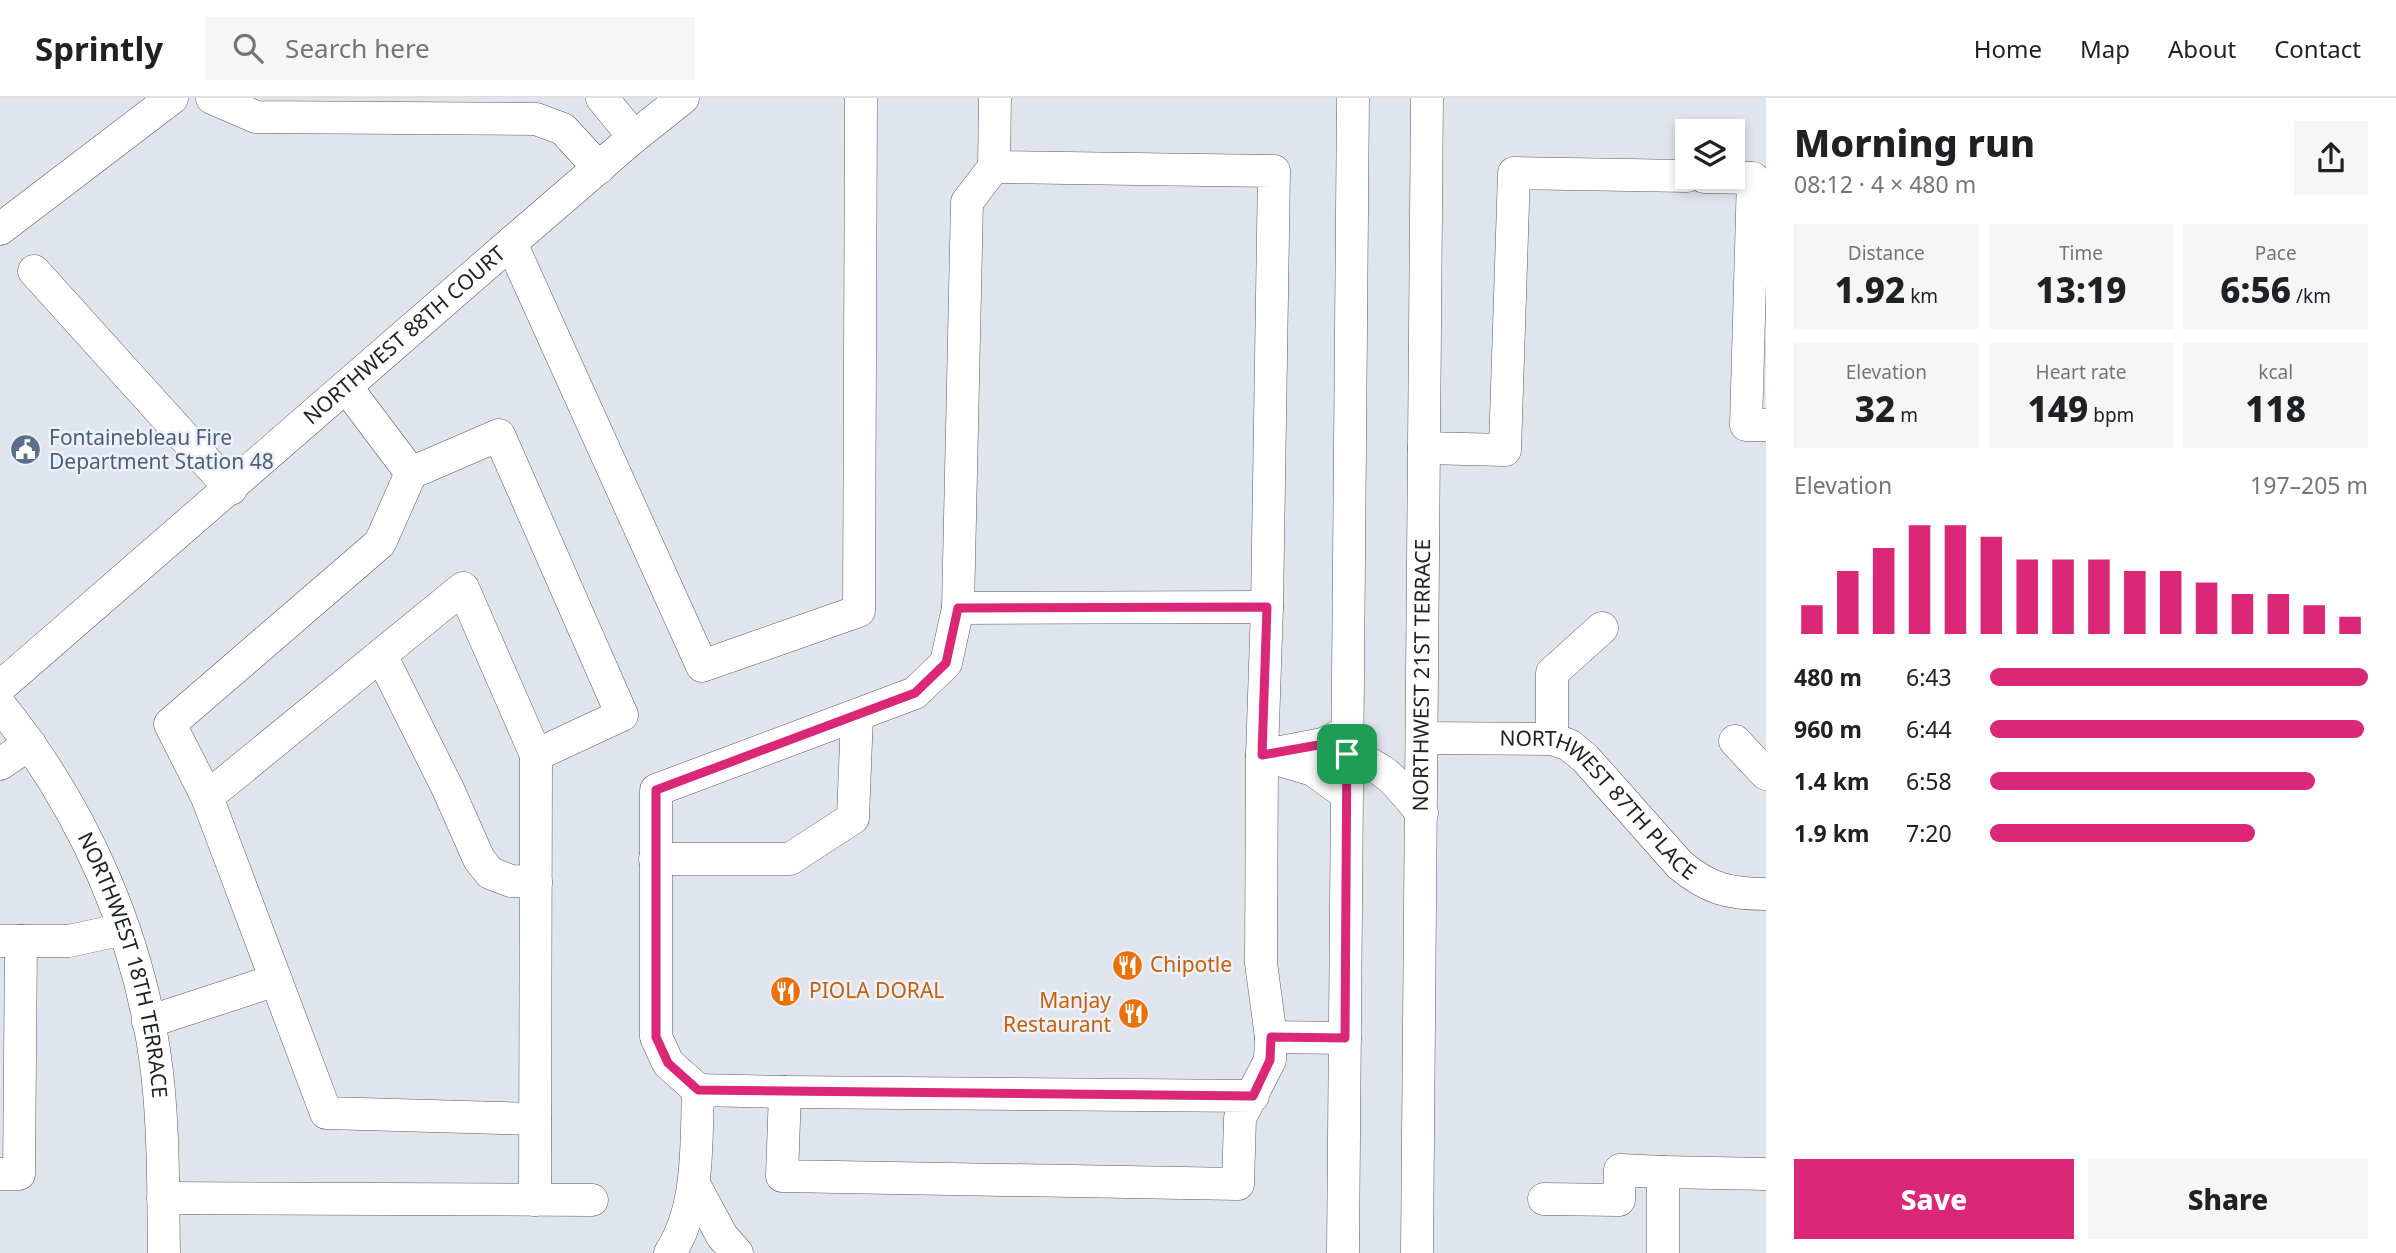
<!DOCTYPE html>
<html lang="en">
<head>
<meta charset="utf-8">
<style>
  :root { --surface:#fff; --page:#f6f6f6; --text:#202124; --muted:#757577; --line:#e0e0e0; --accent:#db2777 }
  body { margin:0; font-family:"Noto Sans",sans-serif; background:var(--page); color:var(--text); height:100vh; display:flex; flex-direction:column; font-size:26px; white-space:nowrap }
  * { box-sizing:border-box; margin:0 }
  p { font-size:23px; color:var(--muted) }
  .icon { flex:none; width:38px; height:38px; fill:none; stroke:currentColor; stroke-width:2; stroke-linecap:round; stroke-linejoin:round }
  .map { position:relative; flex:1; overflow:hidden }
  .panel { display:flex; flex-direction:column; background:var(--surface); width:630px }
  .panel>* { flex:none }
  .controls { position:absolute; left:1675px; top:21px; display:grid; gap:14px }
  .controls a { display:grid; place-items:center; width:70px; height:70px; border-radius:0px; background:var(--surface); box-shadow:0 4px 10px #0003; font-size:35px }
  .pin { position:absolute; display:grid; place-items:center; width:60px; height:60px; color:#fff; margin:-30px; border-radius:14px; box-shadow:0 4px 10px #0006 }
  .round { display:grid; place-items:center; flex:none; width:74px; height:74px; border-radius:0px; background:var(--page) }
  .head { display:flex; align-items:center; justify-content:space-between; height:119px; padding:0 28px }
  h1 { font-size:38px; font-weight:800; line-height:52px }
  .figures { display:grid; grid-template-columns:repeat(3,1fr); gap:10px; height:119px; padding:7px 28px }
  .figures div { display:grid; align-content:center; border-radius:0px; background:var(--page); text-align:center }
  .figures b { font-size:35px; font-weight:800 }
  .figures small { font-size:19px; font-weight:400 }
  .figures p { font-size:19px }
  .chart { height:196px; padding:14px 28px }
  .chart p { display:flex; justify-content:space-between }
  .chart svg { width:100%; height:126px; margin-top:7px; stroke:var(--accent); stroke-width:6 }
  .button { display:flex; gap:14px; margin-top:auto; padding:14px 28px }
  .button a { flex:1; height:80px; border-radius:0px; background:var(--accent); color:#fff; font-size:28px; font-weight:800; line-height:80px; text-align:center }
  .button a+a { background:var(--page); color:var(--text) }
  ul { padding:0 28px; list-style:none; font-size:23px }
  li { display:grid; grid-template-columns:112px 84px 1fr; align-items:center; height:52px }
  li i { height:18px; border-radius:9px; background:var(--accent) }
  header { display:flex; align-items:center; gap:42px; box-sizing:border-box; height:98px; padding:0 35px; background:var(--surface); border-bottom:2px solid var(--line) }
  header strong { font-size:33px }
  nav { display:flex; gap:38px; margin-inline-start:auto; font-size:24px }
  .search { width:490px; height:63px; background:var(--page); display:flex; align-items:center; gap:18px; box-sizing:border-box; padding:0 24px; border-radius:0px; color:var(--muted); font-size:26px }
  main { display:flex; flex:1; min-height:0 }
  .map>svg:first-child { display:block }
</style>
</head>
<body>
<header>
<strong>Sprintly</strong>
<div class="search"><svg class="icon" aria-label="search" viewBox="0 0 24 24"><circle cx="10" cy="10" r="6"/><path d="M15 15l6 6"/></svg>Search here</div>
<nav><a>Home</a><a>Map</a><a>About</a><a>Contact</a></nav>
</header>
<main>
<div class="map">
<svg width="1766" height="1155" viewBox="0 0 1766 1155">
  <rect width="100%" height="100%" fill="#e0e4ed"/>
  <g fill="none" stroke-linecap="round" stroke-linejoin="round">
    <defs>
      <g id="minor">
        <path d="M212,0L256,19L536,21L563,31L599,70"/>
        <path d="M602,0L634,39"/>
        <path d="M995,0L994,69L1274,73L1267,509L1262,657L1261,865L1271,939L1270,962L1240,1020L1238,1086L782,1078L785,994L1253,998"/>
        <path d="M1704,79L1753,80L1746,327H1766"/>
        <path d="M0,131L172,0"/>
        <path d="M511,145L702,568L859,513L861,0"/>
        <path d="M34,173L231,391"/>
        <path d="M347,290L411,375L499,337L622,617L536,657L535,1102"/>
        <path d="M1424,350L1505,352L1514,75L1687,78"/>
        <path d="M958,510L967,104L994,69"/>
        <path d="M381,557L448,691L479,761L490,775L511,783L536,784"/>
        <path id="s1" d="M0,589L511,145L634,39L683,0"/>
        <path id="s2" d="M0,607C84,711 141,840 157,974C164,1034 163,1095 164,1155"/>
        <path id="s3" d="M1422,640L1552,641L1569,647L1585,660L1680,767C1709,791 1729,796 1766,796"/>
        <path d="M1552,641V575L1602,530"/>
        <path d="M1735,643L1766,676"/>
        <path d="M1270,656L1323,646L1347,634"/>
        <path d="M1347,656C1388,671 1394,682 1422,715"/>
        <path d="M1262,657L1313,672L1346,696"/>
        <path d="M0,666L30,646"/>
        <path d="M207,699L170,626L380,445L411,375"/>
        <path d="M655,761H790L853,720L857,617"/>
        <path d="M0,843H69L124,831"/>
        <path d="M148,924L276,882"/>
        <path d="M1271,939L1345,940"/>
        <path d="M698,992L668,965L656,939V692L915,595L946,565L958,510L1267,509"/>
        <path d="M535,1021L326,1015L207,699L463,490L536,657"/>
        <path d="M0,1076H19L21,843"/>
        <path d="M694,1086L722,1138L737,1155"/>
        <path d="M163,1100L592,1102"/>
        <path d="M1544,1101L1619,1102L1620,1072L1663,1074"/>
        <path d="M670,1155C700,1109 696,1046 698,992L785,994"/>
        <path d="M1343,1155L1353,0"/>
        <path id="s4" d="M1417,1155L1427,0"/>
        <path d="M1663,1155V1074L1766,1076"/>
      </g>
    </defs>
    <use href="#minor" stroke="#585b63" stroke-width="33"/>
    <use href="#minor" stroke="#fff" stroke-width="32"/>
  </g>
  <g fill="none" stroke-linecap="round" stroke-linejoin="round">
    <defs>
      <path id="route" d="M1267,509L1262,657L1324,646L1347,634L1345,940L1271,939L1270,962L1253,998L698,992L668,965L656,939V692L915,595L946,565L958,510Z"/>
    </defs>
    <use href="#route" stroke="#fff" stroke-width="14"/>
    <use href="#route" stroke="#db2777" stroke-width="9"/>
  </g>
  <defs>
    <symbol id="civic-disc" viewBox="-11 -11 22 22"><circle r="9.5" fill="#5c6f8a" stroke="#edf1fa"/><path d="M-.6-6.5H3V-4.5H.6V-3L4-1V1h2V6H-6V1h2V-1L-.6-3ZM-1.2 2.5V6h2.4V2.5Z" fill="#fff"/></symbol>
    <symbol id="restaurant-disc" viewBox="-11 -11 22 22"><circle r="9.5" fill="#e8710a" stroke="#edf1fa"/><path d="M-5-6h1v4h1v-4h1v4h1v-4h1v5L-1.5 .5V6h-2V.5L-5-1ZM5-6V6H3V1.5H1.5Q1.5-4 5-6Z" fill="#fff"/></symbol>
  </defs>
  <g fill-rule="evenodd">
    <use href="#civic-disc" x="8" y="334" width="35" height="35"/>
    <use href="#restaurant-disc" x="1110" y="850" width="35" height="35"/>
    <use href="#restaurant-disc" x="768" y="876" width="35" height="35"/>
    <use href="#restaurant-disc" x="1116" y="898" width="35" height="35"/>
  </g>
  <g text-anchor="middle" stroke-width="5" stroke-linejoin="round" paint-order="stroke">
    <g font-size="21" fill="#202225" stroke="#edf1fa">
      <text dy="7" stroke="none"><textPath href="#s1" startOffset="536">NORTHWEST 88TH COURT</textPath></text>
      <text dy="7" stroke="none"><textPath href="#s4" startOffset="578">NORTHWEST 21ST TERRACE</textPath></text>
      <text dy="7" stroke="none"><textPath href="#s3" startOffset="203">NORTHWEST 87TH PLACE</textPath></text>
      <text dy="7" stroke="none"><textPath href="#s2" startOffset="292">NORTHWEST 18TH TERRACE</textPath></text>
    </g>
    <g font-size="21" fill="#4e5e75" stroke="#edf1fa" text-anchor="start">
      <text x="49" y="347">Fontainebleau Fire<tspan x="49" dy="24">Department Station 48</tspan></text>
    </g>
    <g font-size="21" fill="#c56008" stroke="#edf1fa" text-anchor="start">
      <text x="1150" y="874">Chipotle</text>
      <text x="809" y="900">PIOLA DORAL</text>
      <text x="1111" y="910" text-anchor="end">Manjay<tspan x="1111" dy="24">Restaurant</tspan></text>
    </g>
  </g>
</svg>
<div class="controls">
<a><svg class="icon" aria-label="layers" viewBox="0 0 24 24"><path d="M12 4l9 5-9 5-9-5zM3 14l9 5 9-5"/></svg></a>
</div>
<div class="pin" style="left:1347px;top:656px;background:#1e9e55"><svg class="icon" aria-label="arrive" viewBox="0 0 24 24"><path d="M6 21V4h12l-3 4 3 4H6"/></svg></div>
</div>
<section class="panel">
<div class="head"><div><h1>Morning run</h1><p>08:12 · 4 × 480 m</p></div><a class="round"><svg class="icon" aria-label="share" viewBox="0 0 24 24"><path d="M12 15V3M7 8l5-5 5 5M5 13v7h14v-7"/></svg></a></div>
<div class="figures">
<div><p>Distance</p><b>1.92<small> km</small></b></div>
<div><p>Time</p><b>13:19</b></div>
<div><p>Pace</p><b>6:56<small> /km</small></b></div>
</div>
<div class="figures">
<div><p>Elevation</p><b>32<small> m</small></b></div>
<div><p>Heart rate</p><b>149<small> bpm</small></b></div>
<div><p>kcal</p><b>118</b></div>
</div>
<div class="chart"><p><span>Elevation</span>197–205 m</p>
<svg viewBox="0 0 160 44" preserveAspectRatio="none"><path d="M5 44V34M15 44V22M25 44V14M35 44V6M45 44V6M55 44V10M65 44V18M75 44V18M85 44V18M95 44V22M105 44V22M115 44V26M125 44V30M135 44V30M145 44V34M155 44V38"/></svg>
</div>
<ul>
<li><b>480 m</b>6:43<i style="width:100%"></i></li>
<li><b>960 m</b>6:44<i style="width:99%"></i></li>
<li><b>1.4 km</b>6:58<i style="width:86%"></i></li>
<li><b>1.9 km</b>7:20<i style="width:70%"></i></li>
</ul>
<div class="button"><a>Save</a><a>Share</a></div>
</section>
</main>
</body>
</html>
